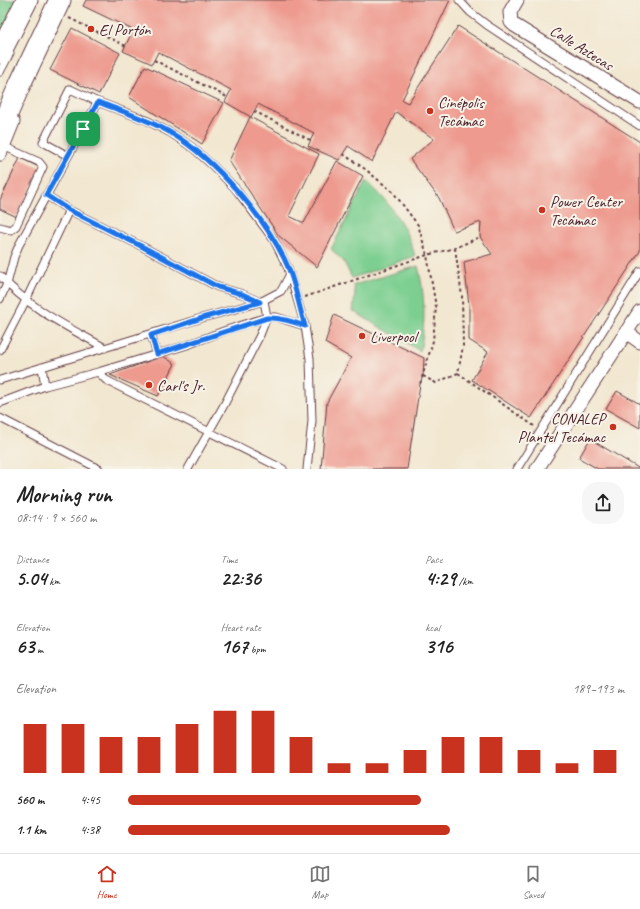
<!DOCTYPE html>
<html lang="en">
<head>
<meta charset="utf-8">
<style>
  :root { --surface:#fff; --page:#f6f6f6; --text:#222; --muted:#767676; --line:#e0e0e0; --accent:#c8321e }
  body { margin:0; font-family:Caveat,sans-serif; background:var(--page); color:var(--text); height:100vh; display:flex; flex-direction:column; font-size:15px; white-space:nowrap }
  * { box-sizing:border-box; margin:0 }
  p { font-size:13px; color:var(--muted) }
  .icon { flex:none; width:22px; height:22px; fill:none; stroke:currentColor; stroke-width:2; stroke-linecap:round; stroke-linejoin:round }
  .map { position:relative; height:469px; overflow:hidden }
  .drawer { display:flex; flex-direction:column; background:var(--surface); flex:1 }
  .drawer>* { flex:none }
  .pin { position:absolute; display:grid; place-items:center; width:34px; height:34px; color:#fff; margin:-17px; border-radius:8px; box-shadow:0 2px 6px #0006 }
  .round { display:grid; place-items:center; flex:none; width:42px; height:42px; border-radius:16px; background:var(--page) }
  .overview { display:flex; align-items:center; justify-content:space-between; height:68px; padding:0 16px }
  h1 { font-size:22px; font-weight:800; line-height:30px }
  .figures { display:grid; grid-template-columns:repeat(3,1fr); gap:6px; height:68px; padding:4px 16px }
  .figures div { display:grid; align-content:center }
  .figures b { font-size:20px; font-weight:800 }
  .figures small { font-size:11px; font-weight:400 }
  .figures p { font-size:11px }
  .chart { height:112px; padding:8px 16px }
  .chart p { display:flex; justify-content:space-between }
  .chart svg { width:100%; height:72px; margin-top:4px; stroke:var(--accent); stroke-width:6 }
  ul { padding:0 16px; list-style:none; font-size:13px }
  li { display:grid; grid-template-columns:64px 48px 1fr; align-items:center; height:30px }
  li i { height:10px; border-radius:5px; background:var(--accent) }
  .dock { display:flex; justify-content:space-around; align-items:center; height:56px; border-top:1px solid var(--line); background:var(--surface); font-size:11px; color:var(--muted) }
  .dock a { display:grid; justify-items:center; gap:2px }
  .dock .current { color:var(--accent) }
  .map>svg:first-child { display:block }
</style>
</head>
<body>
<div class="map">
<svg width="640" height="469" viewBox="0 0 640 469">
  <rect width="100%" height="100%" fill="#f7f3e8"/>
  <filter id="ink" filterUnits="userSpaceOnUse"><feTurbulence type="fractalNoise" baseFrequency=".025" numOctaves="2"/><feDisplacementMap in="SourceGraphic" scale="8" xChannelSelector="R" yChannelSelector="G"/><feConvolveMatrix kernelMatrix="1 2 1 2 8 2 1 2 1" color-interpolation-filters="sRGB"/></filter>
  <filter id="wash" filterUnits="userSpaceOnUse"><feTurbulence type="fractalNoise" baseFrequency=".012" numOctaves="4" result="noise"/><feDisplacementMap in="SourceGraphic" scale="16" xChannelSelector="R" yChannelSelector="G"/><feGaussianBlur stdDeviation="0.9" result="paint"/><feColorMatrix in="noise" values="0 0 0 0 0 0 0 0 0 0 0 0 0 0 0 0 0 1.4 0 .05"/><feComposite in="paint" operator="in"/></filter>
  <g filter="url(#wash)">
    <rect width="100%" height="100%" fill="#f2e7d0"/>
    <path fill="#7dcf91" stroke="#64775e" d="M0,0H18L0,39Z
      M366,181C389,201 407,227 415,256L352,278L344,262L331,249Z
      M418,266C425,294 426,322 420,351L353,311L355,294L354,285Z"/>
    <g id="blocks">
      <path fill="#ee9a8e" d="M86,0H450L402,100L408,103L458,26L640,142V251L531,418L472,380L488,352L469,340V305L464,262L492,254L480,237L481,222L454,231L439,198L410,159L434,139L396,112L372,162L348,146L339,160L308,146L314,133L258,104L251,117L225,102L231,90L158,52L152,64L123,51L133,30L83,6Z
        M72,28L120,53L99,94L50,70Z
        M145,66L224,103L202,144L129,97Z
        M250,117L319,154L289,216L304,223L337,161L363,176L317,267L279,236L229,161Z
        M20,158L41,168L17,217L0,209V200Z
        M334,315L424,358L423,376L420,384L407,469H321L327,402L351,358L325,343Z
        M163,356L175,364L158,396L110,375Z
        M617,391L640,404V428L606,409Z
        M590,439L640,469H598L579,458Z"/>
    </g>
  </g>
  <g filter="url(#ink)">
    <use href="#blocks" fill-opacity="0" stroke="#633d44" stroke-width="1"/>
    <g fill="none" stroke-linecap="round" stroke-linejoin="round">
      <defs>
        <path id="service" d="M459,0L470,12L487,25L640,126
          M0,72L10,53
          M68,156L43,142L70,89L98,102L146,120L171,133L193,148L213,166L235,188L274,240L288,268L305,326L310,359L312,421L307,469
          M46,195L69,210L143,247L218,287L242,294L260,302
          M0,227L11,230L16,226L43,167L39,162L3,146
          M0,276C29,308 68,327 105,348
          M0,299L7,284L14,257L19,245L98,102
          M151,335L157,354
          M0,350L26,300L69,210
          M42,367L45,386
          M98,372L106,380L283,469
          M0,380L202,318L260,302L281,291L290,274
          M0,403L45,386L98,372L187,345L224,331L267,317H276L305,326
          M0,418L99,469
          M188,469L224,405L260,335L267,317L264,301
          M517,469L640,271"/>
        <path id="minor" d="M517,0L510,12L511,22L514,25L640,102
          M0,154L13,122
          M626,332L640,342
          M537,469L640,311"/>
        <path id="primary" d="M0,53L27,0
          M0,130L21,82L60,0"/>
      </defs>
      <use href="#service" stroke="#633d44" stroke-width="9"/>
      <use href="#minor" stroke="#633d44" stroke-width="15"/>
      <use href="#primary" stroke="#633d44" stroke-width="23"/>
      <path stroke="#633d44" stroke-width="2" stroke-dasharray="3 3" stroke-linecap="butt" d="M69,18L126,46
        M154,60L227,97
        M254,111L310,140
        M343,154L365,169L393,192L418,225L427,255L436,307L433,341L420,384
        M455,248L462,296L463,346L458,373L534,426
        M305,297L427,255L455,248L480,237
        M423,376L436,383L458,373"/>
      <use href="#service" stroke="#fff" stroke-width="7"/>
      <use href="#minor" stroke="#fff" stroke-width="13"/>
      <use href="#primary" stroke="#fff" stroke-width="21"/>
    </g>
  </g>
  <g fill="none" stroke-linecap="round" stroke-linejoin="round" filter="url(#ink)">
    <defs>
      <path id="route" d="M98,102C123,112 148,119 171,133C215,159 268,220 288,267C296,286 299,307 305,326C292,321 280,317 267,318L157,354L151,335L202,318L260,302L242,294L218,287L143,247L69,210L46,195Z"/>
    </defs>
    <use href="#route" stroke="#fff" stroke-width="8"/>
    <use href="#route" stroke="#1a73e8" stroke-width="5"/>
  </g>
  <g fill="#c8321e" stroke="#f7f3e8" stroke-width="1.5">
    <circle cx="91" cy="29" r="4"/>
    <circle cx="430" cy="111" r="4"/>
    <circle cx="542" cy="210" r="4"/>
    <circle cx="362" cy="336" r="4"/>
    <circle cx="149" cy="385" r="4"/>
    <circle cx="613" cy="427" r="4"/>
  </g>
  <g text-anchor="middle" stroke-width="4" stroke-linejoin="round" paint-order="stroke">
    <g font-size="16" fill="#4a1f2b" stroke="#f7f3e8" text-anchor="start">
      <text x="99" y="35">El Portón</text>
      <text x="438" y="108">Cinépolis<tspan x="438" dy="18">Tecámac</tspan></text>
      <text x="550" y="207">Power Center<tspan x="550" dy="18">Tecámac</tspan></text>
      <text x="370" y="342">Liverpool</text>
      <text x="157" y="391">Carl's Jr.</text>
      <text x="605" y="424" text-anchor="end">CONALEP<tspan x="605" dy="18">Plantel Tecámac</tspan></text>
    </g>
    <g font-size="16" fill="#4a1f2b" stroke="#f7f3e8">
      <text transform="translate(582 47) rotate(32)" y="6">Calle Aztecas</text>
    </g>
  </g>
</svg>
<div class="pin" style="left:83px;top:129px;background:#1e9e55"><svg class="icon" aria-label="arrive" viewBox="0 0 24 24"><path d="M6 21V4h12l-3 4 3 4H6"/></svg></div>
</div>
<section class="drawer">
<div class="overview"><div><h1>Morning run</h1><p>08:14 · 9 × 560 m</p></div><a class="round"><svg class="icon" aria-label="share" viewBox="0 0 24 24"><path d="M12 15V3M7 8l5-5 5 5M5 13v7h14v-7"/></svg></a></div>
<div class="figures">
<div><p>Distance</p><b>5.04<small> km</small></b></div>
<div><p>Time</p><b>22:36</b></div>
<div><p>Pace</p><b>4:29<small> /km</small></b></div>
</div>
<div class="figures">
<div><p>Elevation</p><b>63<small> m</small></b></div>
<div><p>Heart rate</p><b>167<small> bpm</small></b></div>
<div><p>kcal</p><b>316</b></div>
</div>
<div class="chart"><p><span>Elevation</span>189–193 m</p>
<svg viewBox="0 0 160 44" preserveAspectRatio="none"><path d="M5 44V14M15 44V14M25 44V22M35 44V22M45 44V14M55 44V6M65 44V6M75 44V22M85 44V38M95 44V38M105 44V30M115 44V22M125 44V22M135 44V30M145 44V38M155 44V30"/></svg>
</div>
<ul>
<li><b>560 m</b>4:45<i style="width:59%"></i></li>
<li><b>1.1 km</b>4:38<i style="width:65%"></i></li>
</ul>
</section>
<nav class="dock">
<a class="current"><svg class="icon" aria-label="home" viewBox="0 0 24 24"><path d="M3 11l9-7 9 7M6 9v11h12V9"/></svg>Home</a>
<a><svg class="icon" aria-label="map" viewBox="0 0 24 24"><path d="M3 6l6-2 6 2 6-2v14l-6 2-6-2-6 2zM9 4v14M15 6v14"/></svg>Map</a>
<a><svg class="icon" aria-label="saved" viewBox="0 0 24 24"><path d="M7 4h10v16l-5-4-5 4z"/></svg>Saved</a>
</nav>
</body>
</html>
